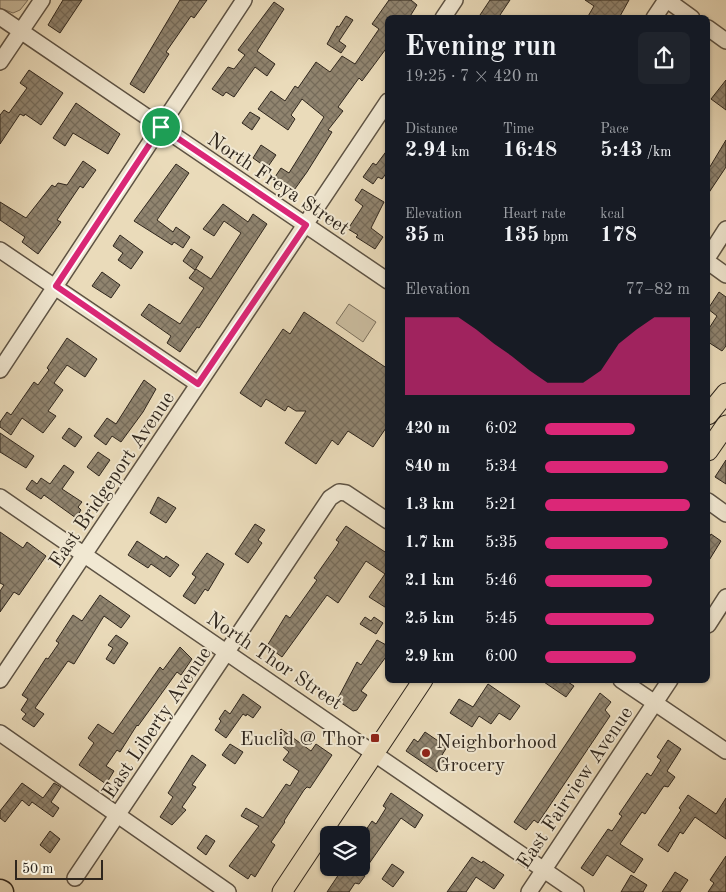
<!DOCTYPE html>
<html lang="en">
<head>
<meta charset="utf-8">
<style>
  :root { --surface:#171b24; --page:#20242c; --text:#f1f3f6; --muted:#9ea1a6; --accent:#db2777 }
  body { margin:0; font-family:"Old Standard TT",serif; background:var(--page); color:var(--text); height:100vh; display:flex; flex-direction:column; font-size:19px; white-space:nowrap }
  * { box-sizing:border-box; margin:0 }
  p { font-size:16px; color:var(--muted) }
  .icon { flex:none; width:28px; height:28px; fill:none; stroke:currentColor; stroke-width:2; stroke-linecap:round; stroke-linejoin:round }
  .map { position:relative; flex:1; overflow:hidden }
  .sheet { position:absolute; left:385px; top:15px; width:325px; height:668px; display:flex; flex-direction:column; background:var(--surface); border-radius:8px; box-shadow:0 1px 4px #0004 }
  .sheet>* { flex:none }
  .tools { position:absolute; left:320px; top:826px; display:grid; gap:10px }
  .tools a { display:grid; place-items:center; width:50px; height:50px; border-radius:8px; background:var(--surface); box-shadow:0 1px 4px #0004; font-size:25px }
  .scale { position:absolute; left:15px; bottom:12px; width:88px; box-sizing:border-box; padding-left:5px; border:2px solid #2f261d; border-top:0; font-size:14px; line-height:18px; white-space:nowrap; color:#2f261d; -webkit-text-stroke:4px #f1e8d2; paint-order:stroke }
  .pin { position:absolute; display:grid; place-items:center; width:42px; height:42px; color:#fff; margin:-21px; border:2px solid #fff; border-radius:50%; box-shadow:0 1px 5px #0007 }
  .round { display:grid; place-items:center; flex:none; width:52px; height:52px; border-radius:8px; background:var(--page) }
  .summary { display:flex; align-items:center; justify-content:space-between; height:85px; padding:0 20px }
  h1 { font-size:28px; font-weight:700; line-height:38px }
  .figures { display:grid; grid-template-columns:repeat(3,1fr); gap:8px; height:85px; padding:5px 20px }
  .figures div { display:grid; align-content:center }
  .figures b { font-size:21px; font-weight:700 }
  .figures small { font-size:14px; font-weight:400 }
  .figures p { font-size:14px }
  .chart { height:140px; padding:10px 20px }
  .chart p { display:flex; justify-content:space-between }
  .chart svg { width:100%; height:90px; margin-top:5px; fill:var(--accent); opacity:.7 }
  ul { padding:0 20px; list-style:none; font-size:16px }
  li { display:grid; grid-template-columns:80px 60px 1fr; align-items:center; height:38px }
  li i { height:12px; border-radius:6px; background:var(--accent) }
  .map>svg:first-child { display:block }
</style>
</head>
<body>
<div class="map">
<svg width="726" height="892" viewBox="0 0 726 892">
  <defs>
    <pattern id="building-cross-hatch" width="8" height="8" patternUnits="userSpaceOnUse" patternTransform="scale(1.25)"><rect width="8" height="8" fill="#90846f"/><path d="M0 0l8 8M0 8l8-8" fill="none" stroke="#766c5b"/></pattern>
  </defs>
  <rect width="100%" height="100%" fill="#eadbba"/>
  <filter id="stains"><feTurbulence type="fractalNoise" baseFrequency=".004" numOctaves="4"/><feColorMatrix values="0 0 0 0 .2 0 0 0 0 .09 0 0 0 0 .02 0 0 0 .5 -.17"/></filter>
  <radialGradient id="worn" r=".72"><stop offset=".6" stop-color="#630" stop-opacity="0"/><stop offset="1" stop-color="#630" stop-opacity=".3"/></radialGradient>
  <path fill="#cabc9f" stroke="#7c715e" d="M0,0H28L20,10L13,13L0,8Z
    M349,304L376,322L363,342L336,323Z"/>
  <path fill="url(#building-cross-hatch)" stroke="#2f261d" d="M63,0H82L60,33L48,25Z
    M180,0H207L194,18L191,16L166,52L169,54L144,93L130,84Z
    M389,0H411L417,5L409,18H388V46L362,81L359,78L338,107L343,111L328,130L332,132L307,172L292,193L273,180L281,168L289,173L324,117L302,99L291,115L295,119L288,130L258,109L271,91L285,101L295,86L298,88L316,62L330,72L342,56L355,64L379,29L372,24Z
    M490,0H510L498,18H478Z
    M585,0H629L619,18H587L594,6Z
    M274,2L284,9L257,51L275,64L267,76L255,67L234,97L226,92L223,96L212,89L228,67L234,69L245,55L238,50Z
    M346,16L353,20L339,41L346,46L341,53L327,44L337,26L339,27Z
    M29,70L63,93L41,125L25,114L24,116L20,114L0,144V115L4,110L9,113L27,88L20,83Z
    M726,80V110L711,99Z
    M76,103L120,134L108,154L73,133L65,146L53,138Z
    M250,112L260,118L252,130L242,123Z
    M726,140V167L708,194V170Z
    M261,145L276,155L267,168L253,158Z
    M388,149V171L382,179L378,177L373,184L363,177L373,163L376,165Z
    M83,161L96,170L83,188L80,186L57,220L61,222L38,254L22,242L25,237L0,220V202L26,218L52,185L55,187L58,183L67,185Z
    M176,164L189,173L157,220L173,232L176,227L190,237L183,248L174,242L172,245L134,221Z
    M362,189L384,202L371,228L383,237L375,249L356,237L358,235L348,229L363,206L355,200Z
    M223,204L248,222L253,214L267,224L199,328L197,327L180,352L167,343L171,336L141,315L149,304L180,324L204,288L189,278L196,269L211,279L241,233L224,221L214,236L203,229Z
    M120,235L143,252L131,269L118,260L123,253L113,246Z
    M191,249L203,257L195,270L183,261Z
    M102,272L120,285L111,298L92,286Z
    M719,292L726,297V346L722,351L708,342V330L717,316L708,309Z
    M304,312L388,369V425L373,447L348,431L338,445L332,440L316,464L285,443L306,411H296L288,406L285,411L266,399L261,407L240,393L283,329L290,334Z
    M67,338L97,359L85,377L67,365L54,383L63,390L48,411L56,416L43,433L22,418L11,435L0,427V422L7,412L11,415L34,382L38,385L49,370L47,368Z
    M144,380L156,389L143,412L121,442L112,436L106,445L94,436L107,418L116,424Z
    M69,428L82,437L75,447L62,438Z
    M0,433L34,456L26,468L0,452Z
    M98,452L110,460L99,476L87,467Z
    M726,460V484L715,477Z
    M64,465L74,472L62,489L82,502L78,507L81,510L76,518L44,495L41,499L26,489L32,480L37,484L41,478L50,484Z
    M158,497L176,508L166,523L150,513Z
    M255,524L265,530L258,540L262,543L248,563L235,554Z
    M346,526L388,554V609L369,597L385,574L366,561L338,603L327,595L282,657L267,646L286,615L290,618L317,580L314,578L336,547L339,542L336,540Z
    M0,532L23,548L27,542L46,556L19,595L14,592L0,612V591L4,585L0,583Z
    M711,534L721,541L708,562V539Z
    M137,541L164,559L166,556L179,565L170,577L151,564L148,568L128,555Z
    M207,553L224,564L208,591L205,589L195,604L183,596L196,577L192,574Z
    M100,595L130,616L121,628L104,616L74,664L68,661L35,708L44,714L34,727L22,719L26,714L21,710L28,699L22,695L46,658L48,659L59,643L56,641L73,615L82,621Z
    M365,617L371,621L374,617L383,623L376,634L360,624Z
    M116,635L128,643L114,664L106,659L113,648L108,645Z
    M377,640L388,646V654L361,691L367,695L357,710L353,711L337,700L357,662L361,665Z
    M180,647L192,659L181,675L177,672L138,726L137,725L120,752L117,750L106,766L114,771L106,784L79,765L94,743L88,738L98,724L113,734L160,667L163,670Z
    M541,680H565L574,686L566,697Z
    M488,684L520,706L510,720L499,713L491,724L479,716L472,727L450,713L459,699L473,707Z
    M600,693L611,702L605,710L610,716L538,823L534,820L526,830L514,822Z
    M243,694L261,707L253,718L247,714L246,716L243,714L226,738L215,730L221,721L219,719L225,710L230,714Z
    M281,729L311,751L316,744L332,755L310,788L307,787L304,790L284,821L285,822L271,842L275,845L255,877L251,874L248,879L229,866L259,826L241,816L246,808L263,818L286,784L290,786L299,771L283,760L289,752L274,739Z
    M425,732L447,747L442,755L446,758L437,772L406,751L414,739L418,742Z
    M668,740L681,749L667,771L675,777L668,787L664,786L645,814L642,812L620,844L643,859L634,873L607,855L593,876L581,868L608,829L612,831L622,816L619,814L647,773L651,776L661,760L657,757Z
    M230,744L243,752L235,764L222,755Z
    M192,755L206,765L192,785L196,787L182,807L186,810L172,825L160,817L173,797L168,793Z
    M22,783L43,798L54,783L61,787L51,802L59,808L53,817L32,802L29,806L22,800L5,822L0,818V811Z
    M391,793L423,815L415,828L401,818L366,868L362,874L365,876L359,884L355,883L349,892H327L343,868H361V837L372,821L376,824L386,808L383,806Z
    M688,795L716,814L726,798V839L695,817L683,834L680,832L668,852L658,845L681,810L679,808Z
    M50,831L60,839L50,853L40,845Z
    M206,835L215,841L206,855L197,848Z
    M726,856V892H708L714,883L710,880Z
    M472,857L482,863L483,861L504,875L494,889L476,877L466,892H447Z
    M392,864L404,872L393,887L382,879Z
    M675,872L688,880L680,892H662Z
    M631,875L647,885L643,892H621Z"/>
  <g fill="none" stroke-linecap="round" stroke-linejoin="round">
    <defs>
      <path id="minor" d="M667,0L692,18
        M0,17L388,281
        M443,18L455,0
        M654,18L666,0
        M708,28L726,41
        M0,62L42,0
        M0,250L198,384
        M708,257L726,229
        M708,262L726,275
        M0,370L244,0
        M0,497L576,892
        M708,501L726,514
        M708,625L726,597
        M0,680L388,101
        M621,680L726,751
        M0,733L228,892
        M75,878L330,498L339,492L346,493L388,521
        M529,892L670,680"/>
      <path id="major" d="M708,415L726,393
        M708,451L726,425
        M282,892L423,680"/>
      <path id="highway" d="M0,891L2,892"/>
    </defs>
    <use href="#minor" stroke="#5e5344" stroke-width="18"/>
    <use href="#major" stroke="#2f261d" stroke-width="21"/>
    <use href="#highway" stroke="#2f261d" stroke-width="25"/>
    <use href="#minor" stroke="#f1e8d2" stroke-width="15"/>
    <use href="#major" stroke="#eadbba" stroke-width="19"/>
    <use href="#highway" stroke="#eadbba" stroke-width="22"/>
  </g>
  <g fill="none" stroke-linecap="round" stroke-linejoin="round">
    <defs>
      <path id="route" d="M161,127L306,225L198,384L56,286Z"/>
    </defs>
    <use href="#route" stroke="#fff" stroke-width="10"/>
    <use href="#route" stroke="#db2777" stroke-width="6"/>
  </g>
  <g fill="#8f2418" stroke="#f1e8d2" stroke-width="2">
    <rect x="370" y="733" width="10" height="10" rx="2.5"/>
    <circle cx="426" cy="753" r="5"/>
  </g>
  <g text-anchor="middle" stroke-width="4" stroke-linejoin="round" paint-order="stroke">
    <g font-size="20" fill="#2f261d" stroke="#f1e8d2">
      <text transform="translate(279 183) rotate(34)" y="7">North Freya Street</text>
      <text transform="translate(111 479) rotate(-56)" y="7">East Bridgeport Avenue</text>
      <text transform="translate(275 660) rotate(34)" y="7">North Thor Street</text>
      <text transform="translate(156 722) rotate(-56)" y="7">East Liberty Avenue</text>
      <text transform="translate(574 787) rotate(-56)" y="7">East Fairview Avenue</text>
    </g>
    <g font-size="20" fill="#2f261d" stroke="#f1e8d2" text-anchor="end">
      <text x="365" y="745">Euclid @ Thor</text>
      <text x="436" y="748" text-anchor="start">Neighborhood<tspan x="436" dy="23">Grocery</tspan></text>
    </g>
  </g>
  <rect width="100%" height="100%" filter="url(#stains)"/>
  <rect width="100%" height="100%" fill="url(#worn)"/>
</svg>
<div class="tools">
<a><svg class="icon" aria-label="layers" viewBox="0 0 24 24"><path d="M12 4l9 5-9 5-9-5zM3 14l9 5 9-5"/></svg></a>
</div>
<div class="scale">50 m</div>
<div class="pin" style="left:161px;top:127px;background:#1e9e55"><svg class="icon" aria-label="arrive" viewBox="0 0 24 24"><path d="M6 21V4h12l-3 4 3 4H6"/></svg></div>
<section class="sheet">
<div class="summary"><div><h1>Evening run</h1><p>19:25 · 7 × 420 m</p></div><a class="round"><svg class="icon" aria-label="share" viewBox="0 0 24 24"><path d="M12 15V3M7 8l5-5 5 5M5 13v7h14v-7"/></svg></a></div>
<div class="figures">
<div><p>Distance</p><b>2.94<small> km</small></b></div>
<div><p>Time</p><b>16:48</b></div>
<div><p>Pace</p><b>5:43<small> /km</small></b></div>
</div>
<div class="figures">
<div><p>Elevation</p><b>35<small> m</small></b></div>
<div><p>Heart rate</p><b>135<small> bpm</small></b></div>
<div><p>kcal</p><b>178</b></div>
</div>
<div class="chart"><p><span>Elevation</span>77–82 m</p>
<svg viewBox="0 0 160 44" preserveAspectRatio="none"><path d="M0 44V6L10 6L20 6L30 6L40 12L50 19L60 25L70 32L80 38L90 38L100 38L110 32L120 19L130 12L140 6L150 6L160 6V44z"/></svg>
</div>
<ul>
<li><b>420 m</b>6:02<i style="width:62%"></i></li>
<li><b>840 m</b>5:34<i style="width:85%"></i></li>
<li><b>1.3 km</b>5:21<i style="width:100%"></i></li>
<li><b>1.7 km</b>5:35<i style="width:85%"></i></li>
<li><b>2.1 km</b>5:46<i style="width:74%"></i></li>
<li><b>2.5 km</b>5:45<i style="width:75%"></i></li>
<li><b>2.9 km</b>6:00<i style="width:63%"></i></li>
</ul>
</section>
</div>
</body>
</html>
